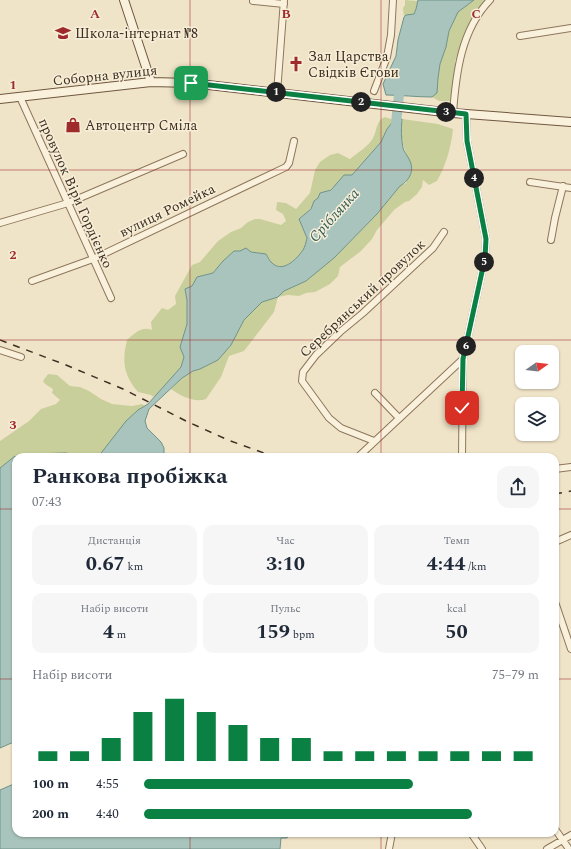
<!DOCTYPE html>
<html lang="uk">
<head>
<meta charset="utf-8">
<style>
  :root { --surface:#fff; --page:#f6f6f7; --text:#1f2937; --muted:#747a83; --accent:#0b8043 }
  body { margin:0; font-family:Spectral,serif; background:var(--page); color:var(--text); height:100vh; display:flex; flex-direction:column; font-size:15px; white-space:nowrap }
  * { box-sizing:border-box; margin:0 }
  p { font-size:13px; color:var(--muted) }
  .icon { flex:none; width:22px; height:22px; fill:none; stroke:currentColor; stroke-width:2; stroke-linecap:round; stroke-linejoin:round }
  .map { position:relative; flex:1; overflow:hidden }
  .panel { position:absolute; left:12px; top:453px; width:547px; height:384px; display:flex; flex-direction:column; background:var(--surface); border-radius:12px; box-shadow:0 1px 3px #0004 }
  .panel>* { flex:none }
  .needle { width:26px; rotate:76deg }
  .tools { position:absolute; left:515px; top:345px; display:grid; gap:8px }
  .tools a { display:grid; place-items:center; width:44px; height:44px; border-radius:8px; background:var(--surface); box-shadow:0 1px 3px #0004; font-size:20px }
  .pin { position:absolute; display:grid; place-items:center; width:34px; height:34px; color:#fff; margin:-17px; border-radius:8px; box-shadow:0 2px 6px #0006 }
  .km { position:absolute; width:20px; height:20px; margin:-10px; border-radius:50%; background:#222; color:#fff; font-size:11px; line-height:20px; text-align:center }
  .round { display:grid; place-items:center; flex:none; width:42px; height:42px; border-radius:12px; background:var(--page) }
  .headline { display:flex; align-items:center; justify-content:space-between; height:68px; padding:0 20px }
  h1 { font-size:22px; font-weight:700; line-height:30px }
  .figures { display:grid; grid-template-columns:repeat(3,1fr); gap:6px; height:68px; padding:4px 20px }
  .figures div { display:grid; align-content:center; border-radius:10px; background:var(--page); text-align:center }
  .figures b { font-size:20px; font-weight:700 }
  .figures small { font-size:11px; font-weight:400 }
  .figures p { font-size:11px }
  .chart { height:112px; padding:8px 20px }
  .chart p { display:flex; justify-content:space-between }
  .chart svg { width:100%; height:72px; margin-top:4px; stroke:var(--accent); stroke-width:6 }
  ul { padding:0 20px; list-style:none; font-size:13px }
  li { display:grid; grid-template-columns:64px 48px 1fr; align-items:center; height:30px }
  li i { height:10px; border-radius:5px; background:var(--accent) }
  .map>svg:first-child { display:block }
</style>
</head>
<body>
<div class="map">
<svg width="571" height="849" viewBox="0 0 571 849">
  <rect width="100%" height="100%" fill="#f0e4c8"/>
  <path fill="#c9cf9b" d="M405,0L418,1L414,14L406,15L404,17L403,8L405,5Z
    M474,0H488L475,14L465,34L455,61V75L450,101H439L432,97L437,93L438,78L440,64L446,46L449,31L458,12Z
    M385,117L394,120L387,129L381,142L357,169L352,175L342,178C334,190 326,190 316,200C314,202 313,205 311,208C308,212 303,215 299,219L307,238C306,242 305,247 303,250C296,260 282,274 271,262C269,260 268,257 266,254L234,251L223,261L213,273L197,277L192,286L185,289L187,300V324L180,347L184,357L181,367L166,386L153,397L151,395L138,392C123,374 122,361 127,340C135,333 142,326 152,330L151,322L162,308L168,310L176,304L175,296L192,265L200,262L218,241L231,232L241,228L248,222L255,219H260L281,225L286,221L283,214L276,210L277,202L286,203L296,209L310,193L315,170L320,162L330,155L338,153L350,159C357,153 368,147 373,138C377,131 376,120 385,117Z
    M402,119L438,124L453,129C451,148 446,165 437,181L429,185L423,180L422,187L417,194L409,201L405,202L394,210L377,230L372,239L361,251L340,267L338,276L330,284L315,292L306,293L299,296L288,295L278,297L274,312L244,351L229,356L221,377L206,399C195,403 180,396 171,389L182,378L193,371L200,369L218,360L231,345L244,320L262,302L278,297L284,291L306,281L334,258L377,214L400,186L406,183L410,161C402,147 400,135 402,119Z
    M48,374L57,375L70,386L80,387L89,391L101,399L112,404L132,406L142,404L145,406C124,418 115,440 98,457H78L66,453L33,454L25,457H16L15,456L0,468V441L29,421L41,409L56,404L60,400L52,393L53,389L45,384L43,381Z"/>
  <path fill="#a9c4bc" stroke="#6f938a" d="M418,0H474L458,12L449,31L446,47L440,64L438,78L437,93L432,97C416,97 401,95 386,95L383,84L396,56L398,40L404,17L406,15L414,14L416,9Z
    M402,119C401,129 401,138 403,148C404,152 407,155 409,159C415,170 410,180 400,186L377,214L334,258L306,281L284,291L278,297L262,302L244,320L231,345L218,360L200,369L193,371L182,378L149,409L145,421L147,428L161,442L164,448V457H98L126,421L138,410L148,404L181,367L184,357L180,347L187,324V300L185,289L192,286L197,277L213,273L223,261L234,251H240L246,248L251,252L266,254C268,257 269,260 271,262C282,274 296,260 303,250C305,247 306,242 307,238L299,219L311,209L314,201L318,198L320,193L331,190L344,175H352L381,142L387,129L394,120Z
    M66,453L78,457H25L33,454Z
    M15,456L16,457V741L0,748V468Z
    M16,783V833L290,834L287,838H281L280,849H0V790Z"/>
  <g fill="none" stroke-linecap="round" stroke-linejoin="round">
    <path stroke="#a9c4bc" stroke-width="10" d="M395,132L399,95L403,83"/>
    <defs>
      <path id="street" d="M253,1L284,4
        M520,36L571,28
        M374,91L387,57L391,35L393,0
        M277,93L284,0
        M20,97L111,298
        M453,113C456,73 461,30 490,0
        M530,182L571,188
        M0,223L68,203L183,154
        M551,240L555,218L563,186
        M32,281L93,259L286,167L289,163L294,141
        M0,350L21,357
        M375,393L399,418
        M374,441L341,428L329,418L302,381L303,372L316,355L340,332L363,313L433,248L444,232
        M358,457L463,359
        M462,457L463,359L485,258L486,239L467,141L466,114
        M555,469L571,467
        M555,542L571,535
        M555,602L571,649
        M555,829L569,849
        M471,833L482,849
        M389,849L392,833
        M547,849L571,835"/>
      <path id="secondary" d="M124,0L151,82
        M0,99L151,82L191,83L453,113L571,122"/>
    </defs>
    <use href="#street" stroke="#8d765c" stroke-width="8"/>
    <use href="#secondary" stroke="#6f573f" stroke-width="10"/>
    <use href="#street" stroke="#faf1dc" stroke-width="6"/>
    <use href="#secondary" stroke="#faf1dc" stroke-width="8"/>
    <path stroke="#3d2e20" stroke-width="1.5" stroke-dasharray="7 7" stroke-linecap="butt" d="M0,340L66,365L123,389L186,421L228,440L275,457
      M555,494L571,491"/>
  </g>
  <g fill="none" stroke-linecap="round" stroke-linejoin="round">
    <defs>
      <path id="route" d="M191,83L466,114L467,141L486,239L485,258L463,359L462,408"/>
    </defs>
    <use href="#route" stroke="#fff" stroke-width="8"/>
    <use href="#route" stroke="#0b8043" stroke-width="5"/>
  </g>
  <path fill="none" stroke="#9e2a2b" stroke-width="1" stroke-opacity="0.55" d="M190,0V457M381,0V457M0,170H571M0,340H571M0,509H16M555,509H571M0,679H16M555,679H571M190,833V849M381,833V849"/>
  <defs>
    <symbol id="school-bare" viewBox="-9 -9 18 18"><path d="M0-5L7-2L0 1L-7-2ZM-4 1L0 2.5L4 1V4Q0 6-4 4Z" fill="#9e2a2b" stroke="#f7eed8" stroke-width="2.5" paint-order="stroke"/></symbol>
    <symbol id="church-bare" viewBox="-9 -9 18 18"><path d="M-1.2-6h2.4v3.5h3.3v2.4h-3.3V6h-2.4V-.1h-3.3v-2.4h3.3Z" fill="#9e2a2b" stroke="#f7eed8" stroke-width="2.5" paint-order="stroke"/></symbol>
    <symbol id="shop-bare" viewBox="-9 -9 18 18"><path d="M-5-2.5h2.3a2.7 3.5 0 0 1 5.4 0H5L5.5 6h-11ZM-1.5-2.5h3a1.5 2.3 0 0 0-3 0Z" fill="#9e2a2b" stroke="#f7eed8" stroke-width="2.5" paint-order="stroke"/></symbol>
  </defs>
  <g fill-rule="evenodd">
    <use href="#school-bare" x="52" y="22" width="22" height="22"/>
    <use href="#church-bare" x="285" y="53" width="22" height="22"/>
    <use href="#shop-bare" x="62" y="114" width="22" height="22"/>
  </g>
  <g text-anchor="middle" stroke-width="3" stroke-linejoin="round" paint-order="stroke">
    <g font-size="14" fill="#3d2e20" stroke="#f7eed8" text-anchor="start">
      <text x="75" y="38">Школа-інтернат №8</text>
      <text x="308" y="61">Зал Царства<tspan x="308" dy="16">Свідків Єгови</tspan></text>
      <text x="85" y="130">Автоцентр Сміла</text>
    </g>
    <g font-size="14" fill="#3d2e20" stroke="#f7eed8">
      <text transform="translate(105 75) rotate(-6)" y="5">Соборна вулиця</text>
      <text transform="translate(76 193) rotate(66)" y="5">провулок Віри Гордієнко</text>
      <text transform="translate(167 210) rotate(-26)" y="5">вулиця Ромейка</text>
      <text transform="translate(362 298) rotate(-43)" y="5">Серебрянський провулок</text>
    </g>
    <g font-size="15" font-style="italic" fill="#2f5d5a" stroke="#f7eed8">
      <text transform="translate(334 215) rotate(-48)" y="5">Сріблянка</text>
    </g>
  </g>
  <g font-size="13" text-anchor="middle" font-weight="bold" fill="#9e2a2b" stroke="#f7eed8" stroke-width="3" stroke-linejoin="round" paint-order="stroke">
    <text x="95" y="18">A</text>
    <text x="286" y="18">B</text>
    <text x="476" y="18">C</text>
    <text x="13" y="89">1</text>
    <text x="13" y="259">2</text>
    <text x="13" y="429">3</text>
  </g>
</svg>
<div class="tools">
<a><svg class="needle" viewBox="-14 -14 28 28"><path d="M0-13l5 13h-10z" fill="#e53935"/><path d="M0 13l5-13h-10z" fill="#747a83"/></svg></a>
<a><svg class="icon" aria-label="layers" viewBox="0 0 24 24"><path d="M12 4l9 5-9 5-9-5zM3 14l9 5 9-5"/></svg></a>
</div>
<div class="pin" style="left:191px;top:83px;background:#1e9e55"><svg class="icon" aria-label="arrive" viewBox="0 0 24 24"><path d="M6 21V4h12l-3 4 3 4H6"/></svg></div>
<div class="pin" style="left:462px;top:408px;background:#d93025"><svg class="icon" aria-label="check" viewBox="0 0 24 24"><path d="M5 12l5 5 9-10"/></svg></div>
<b class="km" style="left:276px;top:92px">1</b>
<b class="km" style="left:361px;top:102px">2</b>
<b class="km" style="left:446px;top:112px">3</b>
<b class="km" style="left:474px;top:178px">4</b>
<b class="km" style="left:484px;top:262px">5</b>
<b class="km" style="left:466px;top:346px">6</b>
<section class="panel">
<div class="headline"><div><h1>Ранкова пробіжка</h1><p>07:43</p></div><a class="round"><svg class="icon" aria-label="share" viewBox="0 0 24 24"><path d="M12 15V3M7 8l5-5 5 5M5 13v7h14v-7"/></svg></a></div>
<div class="figures">
<div><p>Дистанція</p><b>0.67<small> km</small></b></div>
<div><p>Час</p><b>3:10</b></div>
<div><p>Темп</p><b>4:44<small> /km</small></b></div>
</div>
<div class="figures">
<div><p>Набір висоти</p><b>4<small> m</small></b></div>
<div><p>Пульс</p><b>159<small> bpm</small></b></div>
<div><p>kcal</p><b>50</b></div>
</div>
<div class="chart"><p><span>Набір висоти</span>75–79 m</p>
<svg viewBox="0 0 160 44" preserveAspectRatio="none"><path d="M5 44V38M15 44V38M25 44V30M35 44V14M45 44V6M55 44V14M65 44V22M75 44V30M85 44V30M95 44V38M105 44V38M115 44V38M125 44V38M135 44V38M145 44V38M155 44V38"/></svg>
</div>
<ul>
<li><b>100 m</b>4:55<i style="width:68%"></i></li>
<li><b>200 m</b>4:40<i style="width:83%"></i></li>
</ul>
</section>
</div>
</body>
</html>
